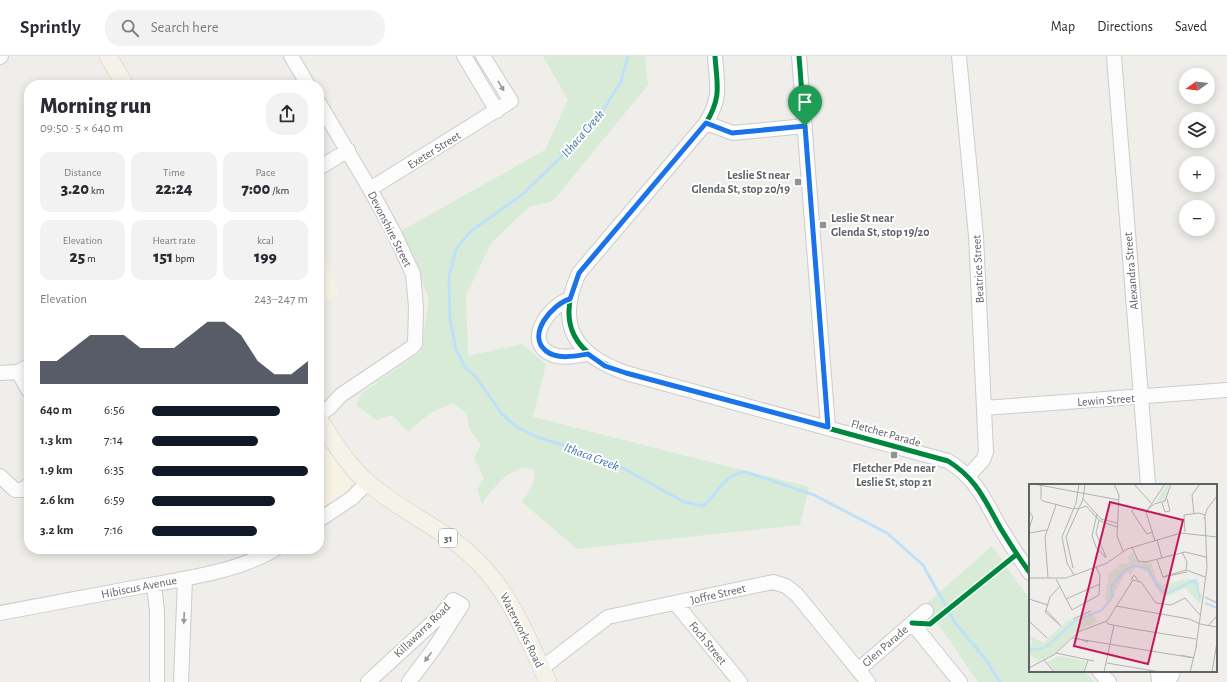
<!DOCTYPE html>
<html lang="en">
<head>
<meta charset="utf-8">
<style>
  :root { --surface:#fff; --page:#f2f2f3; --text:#2b2b33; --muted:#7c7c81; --line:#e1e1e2; --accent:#111827 }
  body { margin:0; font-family:"Alegreya Sans",sans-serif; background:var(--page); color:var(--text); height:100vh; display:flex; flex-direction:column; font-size:15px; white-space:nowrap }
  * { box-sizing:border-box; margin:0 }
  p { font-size:13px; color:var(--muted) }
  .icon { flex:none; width:22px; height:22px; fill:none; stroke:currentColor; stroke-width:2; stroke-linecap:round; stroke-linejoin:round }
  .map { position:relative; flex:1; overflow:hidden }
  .side { position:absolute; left:24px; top:24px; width:300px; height:474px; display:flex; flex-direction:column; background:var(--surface); border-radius:16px; box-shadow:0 2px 10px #0003 }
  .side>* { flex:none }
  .needle { width:26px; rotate:256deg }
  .fabs { position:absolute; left:1179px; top:12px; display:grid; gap:8px }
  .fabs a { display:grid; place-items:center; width:36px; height:36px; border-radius:50%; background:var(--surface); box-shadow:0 2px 10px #0003; font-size:20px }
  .pin { position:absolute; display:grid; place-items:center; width:34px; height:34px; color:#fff; margin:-41px -17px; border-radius:50% 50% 50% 0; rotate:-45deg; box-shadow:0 0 4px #0007 }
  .pin .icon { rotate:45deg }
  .round { display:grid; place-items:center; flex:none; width:42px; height:42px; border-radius:16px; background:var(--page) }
  .overview { display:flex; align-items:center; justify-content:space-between; height:68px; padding:0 16px }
  h1 { font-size:22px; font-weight:800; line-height:30px }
  .stats { display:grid; grid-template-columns:repeat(3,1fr); gap:6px; height:68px; padding:4px 16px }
  .stats div { display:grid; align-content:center; border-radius:10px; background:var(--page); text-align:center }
  .stats b { font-size:17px; font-weight:800 }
  .stats small { font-size:11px; font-weight:400 }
  .stats p { font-size:11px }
  .chart { height:112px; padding:8px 16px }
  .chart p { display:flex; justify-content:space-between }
  .chart svg { width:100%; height:72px; margin-top:4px; fill:var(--accent); opacity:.7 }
  ul { padding:0 16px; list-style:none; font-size:13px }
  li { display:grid; grid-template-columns:64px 48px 1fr; align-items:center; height:30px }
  li i { height:10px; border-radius:5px; background:var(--accent) }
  header { display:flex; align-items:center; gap:24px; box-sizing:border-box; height:56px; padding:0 20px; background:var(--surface); border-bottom:1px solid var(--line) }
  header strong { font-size:19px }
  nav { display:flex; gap:22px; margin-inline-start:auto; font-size:14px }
  .search { width:280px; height:36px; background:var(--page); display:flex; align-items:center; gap:10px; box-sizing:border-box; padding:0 14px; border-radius:16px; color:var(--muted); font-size:15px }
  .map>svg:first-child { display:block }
</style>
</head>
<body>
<header>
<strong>Sprintly</strong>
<div class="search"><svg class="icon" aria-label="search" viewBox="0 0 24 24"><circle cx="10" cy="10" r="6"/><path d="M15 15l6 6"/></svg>Search here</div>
<nav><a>Map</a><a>Directions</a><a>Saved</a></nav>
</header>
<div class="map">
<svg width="1227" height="626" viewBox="0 0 1227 626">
  <rect width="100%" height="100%" fill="#efeeea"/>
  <path fill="#f7f3e4" d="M319,189L339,237L319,249Z
    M326,392L349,424L350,429L349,434L343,440L319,455V397Z"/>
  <path fill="#d8ebd6" d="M543,0H645L648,29L553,145L529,151L492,186L466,239L468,300L522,288L546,308L533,361L809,431L800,469L577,493L522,446L533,428L535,414C531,413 526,411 522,412C506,416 490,435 482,448L477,433L484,422L474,401L481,389L469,372L466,357L453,347L430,357L408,376L392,359L376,364L356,349L362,337L421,296L429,243L401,175L545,94L568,44Z
    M992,490L1030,544V615H1084L1094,626H978L925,549Z"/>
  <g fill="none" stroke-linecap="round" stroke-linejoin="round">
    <path stroke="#bfe0f9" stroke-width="3" d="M628,0L621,25L605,51L565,97L523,138L471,175L456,193L449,221L450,263L456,294L466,312L475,320L502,358L517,371L540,382L580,394L584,400L608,407L612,406L684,446L703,450C719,437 724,417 746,416L814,439L887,477L923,509L954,565L986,604L1000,626"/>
    <defs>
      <path id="minor" d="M291,0L308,29
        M464,0L497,55
        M715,0C717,30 722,40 706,67L579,217C555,269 575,299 626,317L948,405C977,423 985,445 1001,473C1010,488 1020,503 1030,517
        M799,0L828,371
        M959,0L976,180L986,396L983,404L968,420
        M1114,0L1148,429
        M0,1L1,0
        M319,47L370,133L394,177L413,218L416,251L415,288L411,292L341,339L329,352L319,359
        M706,67L733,77L805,70
        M319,112L348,94
        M370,133L511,45L483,0
        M570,243C552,248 526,280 546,295C556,304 576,300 588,298
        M18,316L29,335
        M0,317L18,316L29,310
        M984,352L1227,334
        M0,420L15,434H22L29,429
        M319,464L352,442L367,427
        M154,529L157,555V626
        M676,548L740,626
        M0,557C48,548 96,539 144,530C184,523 240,515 275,493
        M912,567L960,626
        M542,612L608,561L773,526L786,530L797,539L868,626
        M858,614L926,555
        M1099,615L1109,626
        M1158,615L1159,626
        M181,626L185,523
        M368,626L441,559L453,544L462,549L435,591L409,626
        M1166,626L1171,621L1173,615"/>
      <path id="major" d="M108,0L125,29
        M319,364C334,385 347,409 367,426C402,457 448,474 480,508C512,541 529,585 548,626"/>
    </defs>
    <use href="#minor" stroke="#cbcccc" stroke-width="16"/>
    <use href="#major" stroke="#d7ceb8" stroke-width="18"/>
    <use href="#minor" stroke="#fdfcfc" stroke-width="14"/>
    <use href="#major" stroke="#f4f2e9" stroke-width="17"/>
    <defs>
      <path id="cycleway" d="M715,0C717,30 722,40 706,67L579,217C555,269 575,299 626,317L948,405C977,423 985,445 1001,473C1010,488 1020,503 1030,517
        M799,0L828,371
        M912,567L930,568L1017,498"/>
    </defs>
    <use href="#cycleway" stroke="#fff" stroke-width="8"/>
    <use href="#cycleway" stroke="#00873e" stroke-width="5"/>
  </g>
  <defs><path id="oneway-solid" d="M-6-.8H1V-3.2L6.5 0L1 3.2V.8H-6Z"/></defs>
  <g fill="#96999c">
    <use href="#oneway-solid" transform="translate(501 30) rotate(59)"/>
    <use href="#oneway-solid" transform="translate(184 562) rotate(93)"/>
    <use href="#oneway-solid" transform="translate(428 601) rotate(126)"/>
  </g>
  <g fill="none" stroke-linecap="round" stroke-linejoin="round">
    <defs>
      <path id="route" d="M706,67L732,77L805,70L828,371L626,317L605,310L588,298C576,300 557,304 546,295C526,279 552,248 570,243L579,217Z"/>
    </defs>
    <use href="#route" stroke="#fff" stroke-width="8"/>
    <use href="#route" stroke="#1a73e8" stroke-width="5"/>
  </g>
  <g fill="#919496" stroke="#fff" stroke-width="1.5">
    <rect x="794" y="122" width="8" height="8" rx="2"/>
    <rect x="819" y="165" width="8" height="8" rx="2"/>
    <rect x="890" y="395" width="8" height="8" rx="2"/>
  </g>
  <g text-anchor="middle" stroke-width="4" stroke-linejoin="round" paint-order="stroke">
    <rect fill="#fff" stroke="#8f9295" stroke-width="1" x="439" y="473" width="18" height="18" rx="3"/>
    <g font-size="11" font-weight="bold" fill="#5f6368">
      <text x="448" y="486">31</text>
    </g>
    <g font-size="12" fill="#5f6368" stroke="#fff">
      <text transform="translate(434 94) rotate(-32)" y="4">Exeter Street</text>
      <text transform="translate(390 173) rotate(63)" y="4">Devonshire Street</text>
      <text transform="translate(978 213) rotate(-93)" y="4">Beatrice Street</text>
      <text transform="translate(1131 215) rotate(-95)" y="4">Alexandra Street</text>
      <text transform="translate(1106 344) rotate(-4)" y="4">Lewin Street</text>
      <text transform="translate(886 377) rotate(16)" y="4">Fletcher Parade</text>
      <text transform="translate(139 531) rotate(-11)" y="4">Hibiscus Avenue</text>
      <text transform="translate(718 538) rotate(-13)" y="4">Joffre Street</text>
      <text transform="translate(422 574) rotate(-44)" y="4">Killawarra Road</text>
      <text transform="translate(522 574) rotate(63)" y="4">Waterworks Road</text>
      <text transform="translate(708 587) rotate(51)" y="4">Foch Street</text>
      <text transform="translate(885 590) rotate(-41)" y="4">Glen Parade</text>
    </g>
    <g font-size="12" font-weight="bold" fill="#5f6368" stroke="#fff" text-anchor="end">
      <text x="790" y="123">Leslie St near<tspan x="790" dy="14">Glenda St, stop 20/19</tspan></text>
      <text x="831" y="166" text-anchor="start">Leslie St near<tspan x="831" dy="14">Glenda St, stop 19/20</tspan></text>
      <text x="894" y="416" text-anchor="middle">Fletcher Pde near<tspan x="894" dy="14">Leslie St, stop 21</tspan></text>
    </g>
    <g font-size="13" font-style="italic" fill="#4174aa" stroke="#fff">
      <text transform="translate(582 77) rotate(-49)" y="5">Ithaca Creek</text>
      <text transform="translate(592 400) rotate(21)" y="5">Ithaca Creek</text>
    </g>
  </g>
  <g transform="translate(1029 428)">
    <rect width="188" height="188" fill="#efeeea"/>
    <path d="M138,0H141L135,16L127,18ZM103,68L108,77L122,78L128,97L133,101L159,95L169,96L171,109L173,112L171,120L156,104L139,112L132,111L118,88L106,82L102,91L97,88L80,118L76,116L80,89L87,84L91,87L88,80L101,79L99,73ZM63,129L68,138L48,147L27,169L10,177L0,170V161L4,159L0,151L15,159L38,137ZM29,172L57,177L54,188H27L18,178Z" fill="#d8ebd6"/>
    <path fill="none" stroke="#bfe0f9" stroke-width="2" d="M176,119L188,124M0,166L16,164L46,137L73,126L84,112L82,103L96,86L104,82L119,84L127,100L136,110L166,96L171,114"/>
    <path fill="none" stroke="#b1b2b2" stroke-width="1" d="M5,0L90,16M85,0L90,11L88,52L94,67M105,0L122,19M12,1V15L14,17L44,25M54,15L72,35L88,39M133,19L136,28L141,27L138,15M106,23L103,27L111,40L118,50L124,48M45,24L49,25L57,22L71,37L88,43M118,26L125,20L136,17L142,0M0,27L4,33L0,45M68,30L63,52L67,63L77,74M165,30L163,11L171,0M175,35L178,25L188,12M70,36L67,49L77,73M156,48L155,31L170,29L176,31M0,49L18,46M128,56L133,74M126,57L117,28L136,0M103,63L109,77L117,78L156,68L177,73M153,68L158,78L157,86M128,76L134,93M44,84L37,53L54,15L56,0M45,91L38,79L33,53L47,19L50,0M134,93L157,86L176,93M134,93L158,88M0,94H37L78,79L98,65L152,49L188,53M19,94L16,53L27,21M27,95L43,126L70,111L71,91L67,83M102,96L105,91L109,96M176,113L188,119M0,115L19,121M37,115L71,100M87,122L160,135L171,140L188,143M17,126L32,142L16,128L17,126L21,113L31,102M44,135L62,127M0,137L18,154M77,137L79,140L105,145L167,155M179,142L187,133M43,154L165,174M47,154L59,158M167,163L178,84L176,33M27,169L65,177M152,171L165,174M15,176L25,188M78,179L131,188M0,184L26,170L49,148L78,137L104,96L112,98L127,119L142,121L156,114L171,131M55,188L59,176M75,188L85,141M161,188L168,160M183,188L188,158"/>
    <path fill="#c2185b" fill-opacity="0.15" stroke="#c2185b" stroke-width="2" d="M81,18L154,36L119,180L45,162Z"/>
    <rect width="188" height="188" fill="none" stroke="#5f6368" stroke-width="2"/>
  </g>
</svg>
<div class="fabs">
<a><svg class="needle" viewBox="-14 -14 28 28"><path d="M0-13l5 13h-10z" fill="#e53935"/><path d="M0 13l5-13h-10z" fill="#7c7c81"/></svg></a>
<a><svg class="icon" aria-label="layers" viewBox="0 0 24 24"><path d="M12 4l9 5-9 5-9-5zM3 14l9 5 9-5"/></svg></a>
<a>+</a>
<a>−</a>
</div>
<div class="pin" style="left:805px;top:70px;background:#1e9e55"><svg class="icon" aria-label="arrive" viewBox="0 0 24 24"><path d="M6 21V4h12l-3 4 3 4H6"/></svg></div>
<section class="side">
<div class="overview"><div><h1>Morning run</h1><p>09:50 · 5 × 640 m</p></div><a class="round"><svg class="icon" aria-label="share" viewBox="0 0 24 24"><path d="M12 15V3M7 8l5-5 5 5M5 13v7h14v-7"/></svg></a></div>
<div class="stats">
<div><p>Distance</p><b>3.20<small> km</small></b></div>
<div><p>Time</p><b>22:24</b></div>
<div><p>Pace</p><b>7:00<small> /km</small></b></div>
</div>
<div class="stats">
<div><p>Elevation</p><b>25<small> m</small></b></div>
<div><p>Heart rate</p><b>151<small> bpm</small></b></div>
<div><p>kcal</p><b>199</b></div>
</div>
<div class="chart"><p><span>Elevation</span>243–247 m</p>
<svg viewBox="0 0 160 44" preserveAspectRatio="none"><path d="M0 44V30L10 30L20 22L30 14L40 14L50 14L60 22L70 22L80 22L90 14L100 6L110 6L120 14L130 30L140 38L150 38L160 30V44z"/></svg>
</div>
<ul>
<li><b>640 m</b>6:56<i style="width:82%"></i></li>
<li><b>1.3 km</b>7:14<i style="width:68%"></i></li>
<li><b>1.9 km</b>6:35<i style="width:100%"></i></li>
<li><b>2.6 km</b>6:59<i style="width:79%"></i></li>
<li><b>3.2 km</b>7:16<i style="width:67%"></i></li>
</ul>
</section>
</div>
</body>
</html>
